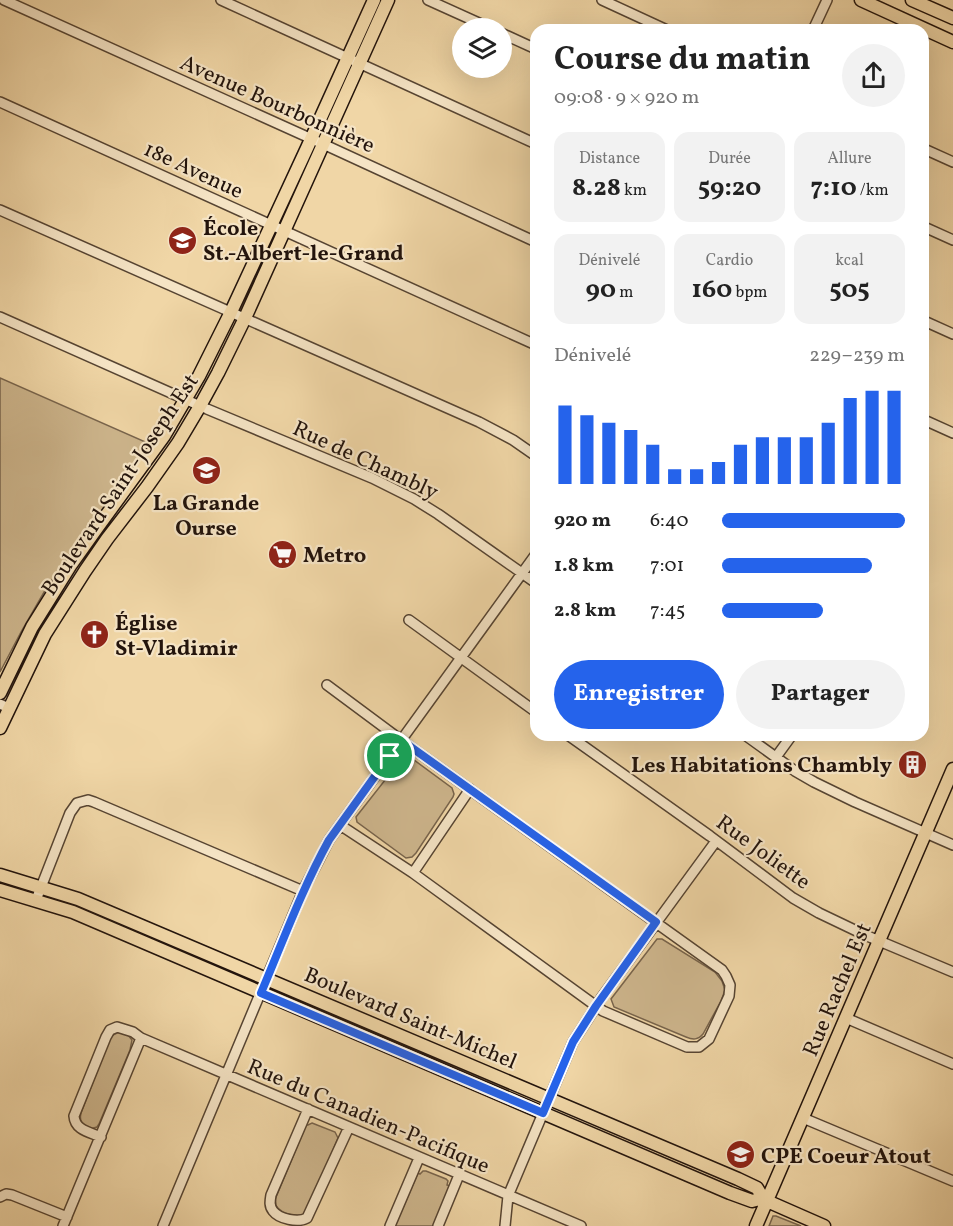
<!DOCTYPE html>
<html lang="fr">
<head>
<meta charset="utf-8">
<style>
  :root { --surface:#fff; --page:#f2f2f2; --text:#222; --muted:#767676; --accent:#2563eb }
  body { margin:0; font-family:Vollkorn,serif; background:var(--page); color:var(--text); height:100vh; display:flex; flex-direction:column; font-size:22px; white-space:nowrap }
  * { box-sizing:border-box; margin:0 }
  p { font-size:20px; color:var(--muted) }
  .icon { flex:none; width:33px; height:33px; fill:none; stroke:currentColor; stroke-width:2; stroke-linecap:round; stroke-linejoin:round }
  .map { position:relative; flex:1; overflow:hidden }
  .sheet { position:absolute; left:530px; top:24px; width:399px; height:717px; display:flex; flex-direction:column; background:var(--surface); border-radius:18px; box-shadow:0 6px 24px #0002 }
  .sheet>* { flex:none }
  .buttons { position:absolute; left:452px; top:18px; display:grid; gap:12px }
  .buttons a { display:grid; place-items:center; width:60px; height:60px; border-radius:50%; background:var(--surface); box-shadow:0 6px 24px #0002; font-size:30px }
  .pin { position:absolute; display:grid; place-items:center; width:51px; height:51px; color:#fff; margin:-26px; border:3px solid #fff; border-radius:50%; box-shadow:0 2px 6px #0007 }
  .round { display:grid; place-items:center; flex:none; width:63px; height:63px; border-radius:32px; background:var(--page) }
  .headline { display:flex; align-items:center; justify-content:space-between; height:102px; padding:0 24px }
  h1 { font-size:33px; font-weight:700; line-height:45px }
  .metrics { display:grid; grid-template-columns:repeat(3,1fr); gap:9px; height:102px; padding:6px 24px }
  .metrics div { display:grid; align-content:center; border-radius:15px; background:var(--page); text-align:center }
  .metrics b { font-size:26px; font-weight:700 }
  .metrics small { font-size:16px; font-weight:400 }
  .metrics p { font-size:16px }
  .chart { height:168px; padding:12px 24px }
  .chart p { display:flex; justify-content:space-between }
  .chart svg { width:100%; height:108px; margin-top:6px; stroke:var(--accent); stroke-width:6 }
  .cta { display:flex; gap:12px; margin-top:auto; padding:12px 24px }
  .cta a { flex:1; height:69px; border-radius:36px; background:var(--accent); color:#fff; font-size:24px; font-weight:700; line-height:69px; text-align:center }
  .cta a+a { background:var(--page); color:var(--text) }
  ul { padding:0 24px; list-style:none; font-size:20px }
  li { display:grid; grid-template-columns:96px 72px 1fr; align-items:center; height:45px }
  li i { height:15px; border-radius:8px; background:var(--accent) }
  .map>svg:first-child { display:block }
</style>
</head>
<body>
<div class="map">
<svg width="953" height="1226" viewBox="0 0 953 1226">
  <rect width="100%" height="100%" fill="#f0d6a6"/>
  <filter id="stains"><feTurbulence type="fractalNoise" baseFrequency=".00333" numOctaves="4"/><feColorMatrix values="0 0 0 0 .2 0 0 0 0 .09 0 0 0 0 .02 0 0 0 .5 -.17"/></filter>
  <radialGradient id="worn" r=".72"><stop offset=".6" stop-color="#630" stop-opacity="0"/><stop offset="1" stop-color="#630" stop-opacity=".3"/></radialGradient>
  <path fill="#cdb58c" stroke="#78644c" stroke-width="1.5" d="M0,378L150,444L47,587L21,632L0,672Z
    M404,756L410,757L452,788L454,794L453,797L416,853L412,857L406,858L357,822L356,817Z
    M657,939H662L715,972L722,981L725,990L721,1001L703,1034C698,1040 693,1040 686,1037L614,1007L611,999Z
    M119,1032L128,1035L132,1040L130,1050L99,1124L97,1127L90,1129C82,1124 79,1122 81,1113L108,1043L111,1036Z
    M312,1123L335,1132L338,1138L307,1212L304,1215C293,1217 278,1213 274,1202L306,1125H308Z
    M423,1171H426L446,1179L448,1181L447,1185L450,1186L433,1226H395L418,1173L420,1174Z
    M773,1216H776L801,1226H769Z"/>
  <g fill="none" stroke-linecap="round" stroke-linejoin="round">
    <defs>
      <path id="minor" d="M4,0L323,144L536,242
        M221,0L536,144
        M428,0L490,28
        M602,0L667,30
        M813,30L827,0
        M501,33L536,49
        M0,102L536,345
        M922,148L953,162
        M0,210L479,422L513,440L536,456
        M922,226L953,240
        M0,317L207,409L372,478L414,499L438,514L536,583
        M922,320L953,334
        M922,419L953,433
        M409,620L536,712
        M327,685L401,740L722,970L726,976L730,985L729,996L709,1039L699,1047H687L603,1011L596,1006L413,873L340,825
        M0,704L9,708
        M568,735L710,836L793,898L819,913L865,935L953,972
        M745,735L795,771L814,782L855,802L953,845
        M776,757L792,735
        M413,873L470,789
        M36,900L70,813L77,803L88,800L94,802L303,891
        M846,1018L953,1064
        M308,1109L271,1195C270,1201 269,1206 273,1211C279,1219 298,1223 307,1218L349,1127
        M803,1118L953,1181
        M101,1137C89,1132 75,1130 74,1116L106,1037L110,1030L117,1027L133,1032L141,1038L581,1226
        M0,1197L6,1194L12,1195L67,1217
        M63,1226L141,1038
        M163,1226L303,891L329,840L536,554
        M390,1226L419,1158
        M438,1226L459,1175
        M505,1226L508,1196L573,1042L602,997L716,841"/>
      <path id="major" d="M861,0L953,42
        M912,0L953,18
        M0,693L32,627L70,566L97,528L164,436L199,376L231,312L307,148L374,0
        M0,728L45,634L85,571L107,539L147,487L178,443L200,406L218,373L245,318L388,0
        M0,875L78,899L738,1179L757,1188L763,1198L767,1201L824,1226
        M0,890L73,912L730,1193L752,1201L763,1198
        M756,1226L953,769"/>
    </defs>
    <use href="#minor" stroke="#564432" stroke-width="12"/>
    <use href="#major" stroke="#23140c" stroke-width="15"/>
    <use href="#minor" stroke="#f5e4c5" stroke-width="9"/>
    <use href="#major" stroke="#f0d6a6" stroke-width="12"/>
  </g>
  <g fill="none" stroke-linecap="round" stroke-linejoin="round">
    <defs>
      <path id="route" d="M401,740L656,922L596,1006L573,1042L543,1113L261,993C283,941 302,889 329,840Z"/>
    </defs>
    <use href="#route" stroke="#fff" stroke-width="12"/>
    <use href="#route" stroke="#2563eb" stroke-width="8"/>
  </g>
  <defs>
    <symbol id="school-disc" viewBox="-11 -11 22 22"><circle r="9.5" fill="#8f2418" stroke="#f5e4c5"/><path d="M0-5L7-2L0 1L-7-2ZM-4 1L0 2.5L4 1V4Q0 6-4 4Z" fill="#fff"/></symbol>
    <symbol id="supermarket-disc" viewBox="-11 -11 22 22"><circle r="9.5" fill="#8f2418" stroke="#f5e4c5"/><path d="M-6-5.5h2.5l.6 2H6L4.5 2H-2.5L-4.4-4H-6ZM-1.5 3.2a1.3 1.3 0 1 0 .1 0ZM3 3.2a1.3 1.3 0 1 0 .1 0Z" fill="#fff"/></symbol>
    <symbol id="church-disc" viewBox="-11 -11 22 22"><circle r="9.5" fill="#8f2418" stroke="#f5e4c5"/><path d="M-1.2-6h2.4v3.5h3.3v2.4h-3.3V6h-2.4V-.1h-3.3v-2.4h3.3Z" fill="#fff"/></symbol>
    <symbol id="building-disc" viewBox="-11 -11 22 22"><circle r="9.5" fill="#8f2418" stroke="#f5e4c5"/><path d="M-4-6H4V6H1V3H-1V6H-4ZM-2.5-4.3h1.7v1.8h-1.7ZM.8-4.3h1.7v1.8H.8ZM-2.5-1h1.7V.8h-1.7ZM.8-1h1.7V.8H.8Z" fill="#fff"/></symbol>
  </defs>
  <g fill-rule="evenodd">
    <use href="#school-disc" x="166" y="224" width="33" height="33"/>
    <use href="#school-disc" x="190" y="454" width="33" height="33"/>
    <use href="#supermarket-disc" x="266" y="538" width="33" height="33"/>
    <use href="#church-disc" x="78" y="618" width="33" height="33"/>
    <use href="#building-disc" x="896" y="748" width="33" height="33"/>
    <use href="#school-disc" x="724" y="1138" width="33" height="33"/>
  </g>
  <g text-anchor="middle" stroke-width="4.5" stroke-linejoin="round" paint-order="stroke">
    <g font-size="22" fill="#23140c" stroke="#f5e4c5">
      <text transform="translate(278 103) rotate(24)" y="8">Avenue Bourbonnière</text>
      <text transform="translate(194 169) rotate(25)" y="8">18e Avenue</text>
      <text transform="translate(366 459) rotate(25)" y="8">Rue de Chambly</text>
      <text transform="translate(119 484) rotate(-56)" y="8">Boulevard Saint-Joseph Est</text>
      <text transform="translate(764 851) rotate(36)" y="8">Rue Joliette</text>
      <text transform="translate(836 989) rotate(-67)" y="8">Rue Rachel Est</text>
      <text transform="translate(411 1017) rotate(23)" y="8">Boulevard Saint-Michel</text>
      <text transform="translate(369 1115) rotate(23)" y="8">Rue du Canadien-Pacifique</text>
    </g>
    <g font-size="22" font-weight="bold" fill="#23140c" stroke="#f5e4c5" text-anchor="start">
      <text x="203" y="235">École<tspan x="203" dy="25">St.-Albert-le-Grand</tspan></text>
      <text x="206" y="510" text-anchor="middle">La Grande<tspan x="206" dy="25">Ourse</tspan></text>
      <text x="303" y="562">Metro</text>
      <text x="115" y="630">Église<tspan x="115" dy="25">St-Vladimir</tspan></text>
      <text x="892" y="772" text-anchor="end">Les Habitations Chambly</text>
      <text x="761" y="1163">CPE Coeur Atout</text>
    </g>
  </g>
  <rect width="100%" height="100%" filter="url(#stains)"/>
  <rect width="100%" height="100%" fill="url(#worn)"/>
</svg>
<div class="buttons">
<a><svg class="icon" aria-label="layers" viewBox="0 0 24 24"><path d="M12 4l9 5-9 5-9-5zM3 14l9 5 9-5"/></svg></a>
</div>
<div class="pin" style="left:390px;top:756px;background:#1e9e55"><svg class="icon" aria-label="arrive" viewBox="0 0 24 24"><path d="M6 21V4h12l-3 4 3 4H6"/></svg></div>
<section class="sheet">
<div class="headline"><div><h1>Course du matin</h1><p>09:08 · 9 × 920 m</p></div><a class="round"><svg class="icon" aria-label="share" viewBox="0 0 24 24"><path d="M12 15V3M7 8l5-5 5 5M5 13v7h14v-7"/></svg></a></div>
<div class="metrics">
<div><p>Distance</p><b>8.28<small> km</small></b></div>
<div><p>Durée</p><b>59:20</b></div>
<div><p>Allure</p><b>7:10<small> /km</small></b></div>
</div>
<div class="metrics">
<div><p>Dénivelé</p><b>90<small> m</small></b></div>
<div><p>Cardio</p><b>160<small> bpm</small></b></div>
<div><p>kcal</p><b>505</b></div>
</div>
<div class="chart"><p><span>Dénivelé</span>229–239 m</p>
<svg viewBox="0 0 160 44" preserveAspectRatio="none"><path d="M5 44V12M15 44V16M25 44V19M35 44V22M45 44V28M55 44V38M65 44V38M75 44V35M85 44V28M95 44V25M105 44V25M115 44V25M125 44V19M135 44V9M145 44V6M155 44V6"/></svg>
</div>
<ul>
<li><b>920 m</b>6:40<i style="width:100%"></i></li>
<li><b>1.8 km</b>7:01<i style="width:82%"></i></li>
<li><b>2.8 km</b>7:45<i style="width:55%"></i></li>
</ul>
<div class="cta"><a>Enregistrer</a><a>Partager</a></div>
</section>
</div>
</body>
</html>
